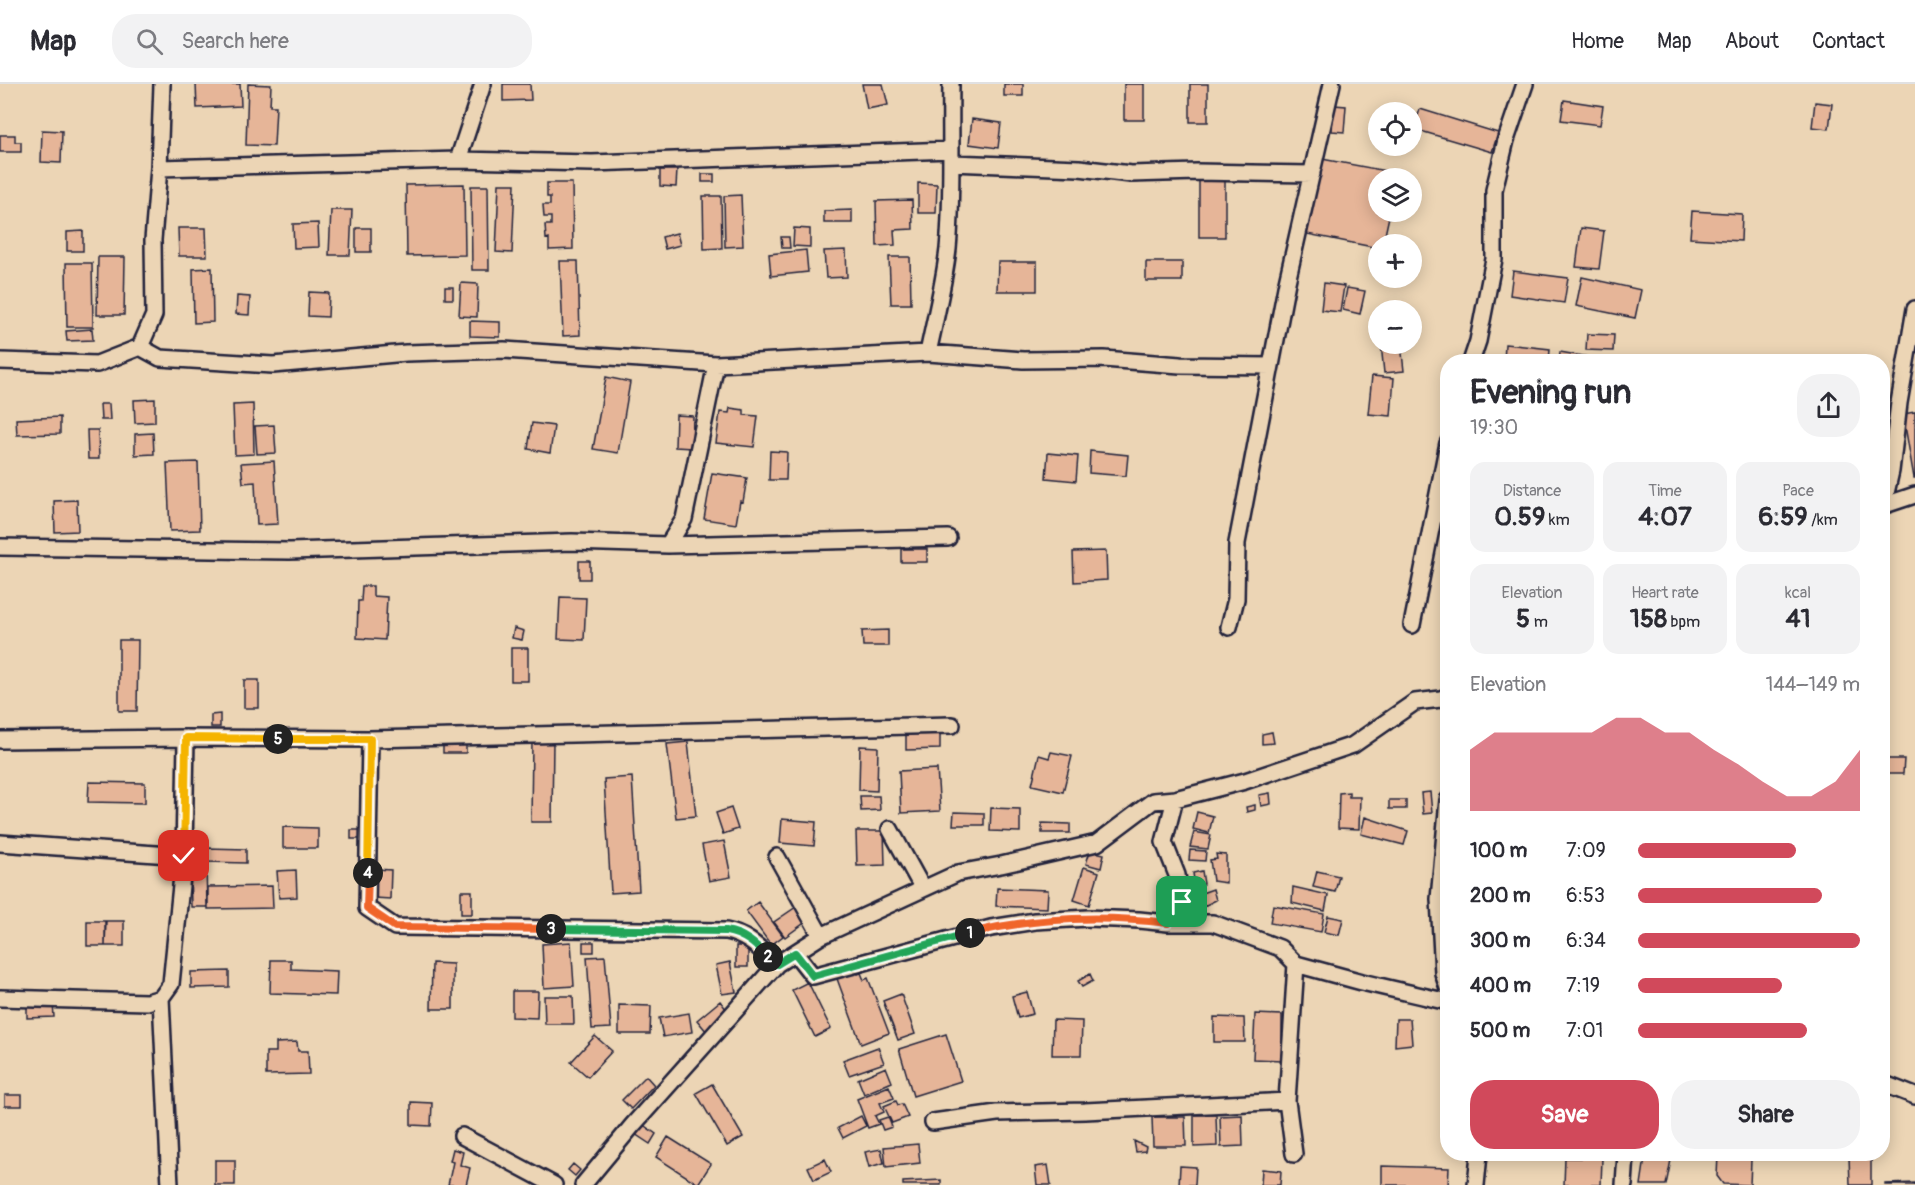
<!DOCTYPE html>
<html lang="en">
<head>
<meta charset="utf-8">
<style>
  :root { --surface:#fff; --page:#f2f2f3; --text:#2b2b33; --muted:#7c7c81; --line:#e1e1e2; --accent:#d1495b }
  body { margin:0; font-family:Pangolin,sans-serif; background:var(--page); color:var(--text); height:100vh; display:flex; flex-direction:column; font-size:22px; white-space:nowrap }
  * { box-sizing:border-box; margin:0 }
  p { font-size:20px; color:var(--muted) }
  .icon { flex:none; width:33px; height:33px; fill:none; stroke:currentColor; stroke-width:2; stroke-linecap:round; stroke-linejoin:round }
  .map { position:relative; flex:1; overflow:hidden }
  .details { position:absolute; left:1440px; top:270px; width:450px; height:807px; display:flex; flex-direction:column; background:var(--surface); border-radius:24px; box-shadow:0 3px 15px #0003 }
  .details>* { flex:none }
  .tools { position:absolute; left:1368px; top:18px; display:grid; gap:12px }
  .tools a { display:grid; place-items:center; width:54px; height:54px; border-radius:50%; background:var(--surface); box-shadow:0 3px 15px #0003; font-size:30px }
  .pin { position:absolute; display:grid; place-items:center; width:51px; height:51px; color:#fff; margin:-26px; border-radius:12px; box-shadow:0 3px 9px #0006 }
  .km { position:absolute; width:30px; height:30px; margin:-15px; border-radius:50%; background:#222; color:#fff; font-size:16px; line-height:30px; text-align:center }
  .round { display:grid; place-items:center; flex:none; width:63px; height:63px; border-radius:24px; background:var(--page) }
  .summary { display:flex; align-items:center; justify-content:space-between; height:102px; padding:0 30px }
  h1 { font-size:33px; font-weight:700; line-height:45px }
  .figures { display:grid; grid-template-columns:repeat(3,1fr); gap:9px; height:102px; padding:6px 30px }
  .figures div { display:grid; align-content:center; border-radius:15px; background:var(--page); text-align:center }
  .figures b { font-size:26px; font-weight:700 }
  .figures small { font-size:16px; font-weight:400 }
  .figures p { font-size:16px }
  .chart { height:168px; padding:12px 30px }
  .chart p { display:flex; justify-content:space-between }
  .chart svg { width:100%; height:108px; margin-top:6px; fill:var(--accent); opacity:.7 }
  .primary-button { display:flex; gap:12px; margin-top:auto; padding:12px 30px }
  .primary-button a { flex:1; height:69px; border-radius:24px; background:var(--accent); color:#fff; font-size:24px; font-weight:700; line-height:69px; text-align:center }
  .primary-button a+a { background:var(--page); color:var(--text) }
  ul { padding:0 30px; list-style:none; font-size:20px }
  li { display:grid; grid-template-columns:96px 72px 1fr; align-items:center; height:45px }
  li i { height:15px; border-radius:8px; background:var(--accent) }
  header { display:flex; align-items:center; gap:36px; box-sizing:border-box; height:84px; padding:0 30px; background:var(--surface); border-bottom:2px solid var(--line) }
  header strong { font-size:28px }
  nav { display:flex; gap:33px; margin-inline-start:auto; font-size:21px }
  .search { width:420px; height:54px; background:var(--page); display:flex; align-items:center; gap:15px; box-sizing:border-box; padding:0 21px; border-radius:24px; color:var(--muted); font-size:22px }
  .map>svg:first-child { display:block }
</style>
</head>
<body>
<header>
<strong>Map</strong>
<div class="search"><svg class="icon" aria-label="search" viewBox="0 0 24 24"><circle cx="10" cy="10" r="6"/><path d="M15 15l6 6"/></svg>Search here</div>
<nav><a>Home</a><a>Map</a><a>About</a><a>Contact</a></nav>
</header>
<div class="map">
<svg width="1915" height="1101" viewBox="0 0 1915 1101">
  <rect width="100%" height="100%" fill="#ecd5b5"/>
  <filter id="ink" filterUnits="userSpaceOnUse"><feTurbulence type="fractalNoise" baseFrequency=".0167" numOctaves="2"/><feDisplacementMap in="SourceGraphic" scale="12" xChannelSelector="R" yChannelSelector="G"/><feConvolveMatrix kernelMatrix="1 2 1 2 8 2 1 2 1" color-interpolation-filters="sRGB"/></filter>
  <g filter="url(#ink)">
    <path fill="#e6b598" stroke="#22223b" stroke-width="1.5" d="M196,0H240L241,22L197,24Z
      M248,0L271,1L270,22H276L274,62L246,61Z
      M503,0H530L531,16L503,17Z
      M862,0H883L888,21L867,25Z
      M1004,0H1023V12H1004Z
      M1124,0H1144V36H1124Z
      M1190,0H1208V38H1190Z
      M1564,16L1603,22L1600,41L1561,36Z
      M1815,18L1832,20L1829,45L1812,43Z
      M1334,21L1346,22L1344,48L1332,47Z
      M1420,25L1498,49L1492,68L1414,45Z
      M972,35L1001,39L998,64L969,60Z
      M42,46L62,47L61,79L41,78Z
      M0,51H15V58H21V68H0Z
      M1322,75L1397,89L1396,94H1378V128H1390L1383,160H1378V164L1307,150Z
      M660,86H677L676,103L660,102Z
      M702,90H714V98H702Z
      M1199,97H1225V153H1199Z
      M547,99H572L573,165L549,166V154L546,155L545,141H551V133H544L543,121H550V113H547Z
      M918,99L937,100L936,129H918Z
      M464,100L465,171L407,172L406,101Z
      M499,100H515L512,169L496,168Z
      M471,102H488L489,186H472Z
      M741,111L743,162L725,163L724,112Z
      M703,112H721L722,164L704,165Z
      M912,116L913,145L894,146L895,161L877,162L876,117Z
      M331,126H352L350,171H329Z
      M852,126V139H824V127Z
      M1692,127L1742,130L1741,157L1690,154Z
      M318,139L319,163L294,164L293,140Z
      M178,144H206L207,172H179Z
      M356,144H371V168H356Z
      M794,144L810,145V163L793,162Z
      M1581,144L1604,147L1599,185L1576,183Z
      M83,147V167H67V148Z
      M677,149L680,161L665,165L662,153Z
      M781,153H789L790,164H782Z
      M806,166L808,188L771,192L769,170Z
      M846,166L847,193L826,194L824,167Z
      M98,173H125L124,231H97Z
      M889,173H910L911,220H891Z
      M560,177H578L580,251L563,252Z
      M998,178H1037V207H997Z
      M1146,178H1182V197H1146Z
      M66,179H92L93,243H67Z
      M212,184L213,238L194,239L193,185Z
      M1513,187L1568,194L1564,219L1510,211Z
      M1582,193L1641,206L1635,234L1576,222Z
      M461,199L478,200L477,233L459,232Z
      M1324,199L1344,202L1340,228L1321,226Z
      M445,203H453V215H445Z
      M1347,204L1365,207L1360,230L1343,226Z
      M309,208L329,209L328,233L308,232Z
      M237,212L250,213L249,231L236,230Z
      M470,237L500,238V253L470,252Z
      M92,245L93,256L67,257L66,247Z
      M1587,250L1614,251L1613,267L1586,266Z
      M1381,260H1401L1404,287L1384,289Z
      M1505,260L1550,265L1549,278H1504Z
      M1560,268L1611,277V278H1559Z
      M1372,292L1394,294L1391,332L1368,330Z
      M606,293L630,298L618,369L593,365Z
      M155,315V338L135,339L134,316Z
      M100,320H109L110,336H101Z
      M253,320L254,370L235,371L233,321Z
      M730,324L744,326V331L758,332L754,363L716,359L720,328L729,329Z
      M1915,328V394H1914L1903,330Z
      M676,331L693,332L692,364L675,363Z
      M60,333V350L17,351L16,335Z
      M532,339L554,342L550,369L528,365Z
      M274,341L276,369L257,370L255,342Z
      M87,346H98L99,375H88Z
      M153,349L154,370L135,371V350Z
      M770,367L787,368L786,396H769Z
      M1090,367L1128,371L1126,392L1089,389Z
      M1048,369L1078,372L1076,397L1046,394Z
      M274,377L278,440L257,441L255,398L243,399L241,379Z
      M198,378L200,446L170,447L167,379Z
      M712,389L747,394L743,418L740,417L736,440L704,435Z
      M77,416L78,447L55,448L54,417Z
      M901,465H927V478H901Z
      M1106,467L1107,496L1074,498L1073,468Z
      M579,477H590V495H579Z
      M362,502H373V512L387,513L385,556L357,554L358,517H361Z
      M560,513L586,514L584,556L558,555Z
      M514,544L524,547L522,556L512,554Z
      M888,546V562H863L862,547Z
      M119,556H138L137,627H119Z
      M511,564H528V597H511Z
      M244,596H259V624H244Z
      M220,630V643H211V631Z
      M940,648V665L906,666V649Z
      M1272,648L1274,659L1262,660V650Z
      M443,656H466V669H443Z
      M532,656H553L552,738H531Z
      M688,658L696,732L676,734L667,660Z
      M860,662L878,663L877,707L859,706Z
      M1051,668L1072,672L1063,708L1032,701L1039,671L1049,674Z
      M1882,675H1904L1903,690H1882Z
      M937,685L940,727L901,729L899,687Z
      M632,693L639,807L611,809L604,695Z
      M89,698L145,699V719L88,718Z
      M1349,708V713H1360L1359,745L1338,744L1339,709Z
      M1430,708L1432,729L1423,730L1421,709Z
      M1270,709L1271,720L1261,722L1259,711Z
      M860,712H879L880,726L861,727Z
      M1389,716H1406V725H1389Z
      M1255,721V726L1247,728L1246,723Z
      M731,724L738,745L723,750L716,729Z
      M991,724L1020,725V748L990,747Z
      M954,728L984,729V741H953Z
      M1197,728L1213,732L1209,749L1193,745Z
      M1365,733L1408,747L1404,761L1361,750Z
      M782,735L816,738L814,762L780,759Z
      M1042,739L1070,740V749H1042Z
      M283,743L318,744V764H283Z
      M351,746H362V755H351Z
      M856,747H884L885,781L857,782Z
      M1194,748L1211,751L1208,765L1190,763Z
      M724,757L731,793L709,797L702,761Z
      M206,764L246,765V779L206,778Z
      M1190,766L1206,767L1205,777L1189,776Z
      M1090,767L1104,770L1101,784L1086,780Z
      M1216,770L1226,771V799L1213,797L1210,776L1217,775Z
      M206,781L207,823H191L190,782Z
      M1084,783L1099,788L1089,821L1074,816Z
      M376,785L391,786L390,815L375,814Z
      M296,786L297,813L279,814L277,787Z
      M1202,787L1204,800L1195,802L1193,789Z
      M1317,787L1339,792L1335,808L1313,803Z
      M272,802L273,824L208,825V803Z
      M1293,803L1328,811L1325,827L1292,819Z
      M997,804L1048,806L1047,824L996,822Z
      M1213,805L1216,816L1204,822L1199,810Z
      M461,807H472V830H461Z
      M758,818L783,852L771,861L746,827Z
      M1273,821L1324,830L1321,848L1270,839Z
      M796,823L807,837L785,853L774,838Z
      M1328,832L1343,835L1339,851L1324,848Z
      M87,837H105V862H87Z
      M106,837H124V862H105Z
      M571,858L574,902L544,904L542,860Z
      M583,858H594V868H583Z
      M736,862H748V883H736Z
      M605,872L611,944L592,945L587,873Z
      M271,876H291V885L337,887L336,911L270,909Z
      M730,878L736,908L722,910L716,881Z
      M432,879L453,880V925H431Z
      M856,885L858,890L861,889L864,896L868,894L889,949L861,960L836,892Z
      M229,887V903L191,904V888Z
      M1090,890L1093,897L1082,903L1078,897Z
      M808,898L831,945L815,953L792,906Z
      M512,907H538L537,934L512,933Z
      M1027,908L1033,930L1018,934L1012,912Z
      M901,910L915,950L898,956L883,917Z
      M544,912H573L574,940H545Z
      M720,917L730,930L707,948L697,936Z
      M53,919L54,933L27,934V920Z
      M619,921L651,922L650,950H619Z
      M689,929L692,948L663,953L659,934Z
      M1255,930L1282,931V976L1253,975Z
      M1214,933L1244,934L1245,958H1214Z
      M1396,935H1410L1412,960L1395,962Z
      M1053,936L1082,937L1081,971H1052Z
      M946,950L961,997L913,1012L899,965Z
      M595,952L612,967L588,993L571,978Z
      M297,958L298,967H308L309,990L266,991V968H276V959Z
      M878,963L884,979L849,991L843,976Z
      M886,983L892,998L864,1010L858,995Z
      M646,992L654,1001L631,1025L622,1016Z
      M712,1000L743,1053L727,1062L696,1009Z
      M889,1002L894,1014L880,1019L884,1028L875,1032L879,1040L868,1044L857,1015Z
      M5,1011H22V1022H5Z
      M896,1017L898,1021L902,1020L908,1033L892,1039L884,1022Z
      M411,1018L432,1019L431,1042L411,1041Z
      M1194,1031H1216L1217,1062L1194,1063Z
      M1242,1031L1243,1062L1221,1063L1220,1032Z
      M861,1032L866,1042L843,1054L838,1044Z
      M888,1033L892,1043L883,1046L879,1036Z
      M1152,1033H1185L1186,1062H1153Z
      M642,1040L656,1050L650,1060L635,1050Z
      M668,1053L711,1080L698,1100L656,1073Z
      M1134,1057L1146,1063L1145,1067L1136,1068Z
      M918,1060L920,1079L886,1083L884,1063Z
      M453,1065L463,1068L460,1081L470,1084L466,1101H448L453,1078L450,1077Z
      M881,1065L884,1079L869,1083L865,1068Z
      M1720,1070H1743L1751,1076L1750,1101L1723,1100L1717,1092L1718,1071Z
      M1849,1072H1871V1101H1850Z
      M1565,1074H1602L1601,1101H1564Z
      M1645,1074L1671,1076L1666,1101H1641Z
      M825,1075L831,1088L814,1096L808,1083Z
      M215,1076H235V1101H215Z
      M573,1080L580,1086L575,1092L568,1086Z
      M1048,1081L1051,1101H1037L1035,1083Z
      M1180,1082L1196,1083L1195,1101H1179Z
      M1382,1082L1449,1084L1448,1101H1382Z
      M1262,1085L1281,1087L1280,1101H1261Z
      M941,1096V1101H903V1098Z
      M1915,1099V1101H1885V1100Z"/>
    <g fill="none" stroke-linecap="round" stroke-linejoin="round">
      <defs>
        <path id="street" d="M458,76L483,0
          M952,79L1079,84L1131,90L1197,88L1312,90
          M159,84L458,76L592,79L951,66
          M140,263L160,274L273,281L406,269L504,266L716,280L928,269L1023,276L1104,275L1180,281L1271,282
          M928,269C935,235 944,200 948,165C953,110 950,55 951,0
          M0,277L97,280L140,263L154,231L153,156L159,84L162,0
          M1471,278L1478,257L1494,175V106L1506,56L1525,0
          M1882,422L1915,411
          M1883,422L1891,387L1899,319L1915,225
          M668,461L948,454
          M0,463L290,467L572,458L668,461L684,435L716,280
          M1412,541L1448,359
          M1229,543L1236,515L1237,459L1287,198L1332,0
          M370,655L367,824L395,843L726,847C748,851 761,866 777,880L821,852L958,789L1001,781L1097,759L1153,717L1175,715L1245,697L1353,661L1415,618L1441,615L1448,612
          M0,656L186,654L370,655L952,641
          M1448,716L1439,815L1443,889L1448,904
          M890,745L923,805
          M0,759L184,772L186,654
          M777,773L821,852
          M1168,839L1182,818L1177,791L1164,758L1175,715
          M795,869L813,892L991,844L1035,837L1088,834L1139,836L1168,839H1213L1280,864L1296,880L1362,898L1448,918
          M0,914L147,918L161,914L171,900L184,772
          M161,914L170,1101
          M1882,999L1915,1012
          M933,1038L997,1029L1085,1027L1287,1017
          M462,1052L554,1101
          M1294,1070L1287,1017L1296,880
          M583,1101L632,1042L777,880
          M1476,1101L1479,1070
          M1624,1101L1626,1070"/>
      </defs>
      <use href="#street" stroke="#22223b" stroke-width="20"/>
      <use href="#street" stroke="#ecd5b5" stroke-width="15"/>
    </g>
  </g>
  <g fill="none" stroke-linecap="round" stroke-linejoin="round" filter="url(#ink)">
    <defs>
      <path id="split-1" d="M970,849C1036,833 1102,831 1168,839L1182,818"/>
      <path id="split-2" d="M768,873L777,880L795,869L813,892L970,849"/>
      <path id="split-3" d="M551,845L726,847C744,850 755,860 768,873"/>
      <path id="split-4" d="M368,789L367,824L395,843L551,845"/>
      <path id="split-5" d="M278,655H370L368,789"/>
      <path id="split-6" d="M184,772L186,654L278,655"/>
    </defs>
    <use href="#split-1" stroke="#fff" stroke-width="12"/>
    <use href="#split-2" stroke="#fff" stroke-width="12"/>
    <use href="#split-3" stroke="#fff" stroke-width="12"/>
    <use href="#split-4" stroke="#fff" stroke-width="12"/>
    <use href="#split-5" stroke="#fff" stroke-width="12"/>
    <use href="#split-6" stroke="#fff" stroke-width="12"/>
    <use href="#split-1" stroke="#f0652b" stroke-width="8"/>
    <use href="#split-2" stroke="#22a559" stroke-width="8"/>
    <use href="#split-3" stroke="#22a559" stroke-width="8"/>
    <use href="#split-4" stroke="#f0652b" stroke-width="8"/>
    <use href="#split-5" stroke="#f5b400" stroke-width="8"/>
    <use href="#split-6" stroke="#f5b400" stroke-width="8"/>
  </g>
</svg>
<div class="tools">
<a><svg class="icon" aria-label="locate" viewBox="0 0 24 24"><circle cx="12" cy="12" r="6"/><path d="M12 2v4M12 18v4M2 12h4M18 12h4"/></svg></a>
<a><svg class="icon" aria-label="layers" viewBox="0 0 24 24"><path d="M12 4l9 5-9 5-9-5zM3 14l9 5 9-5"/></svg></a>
<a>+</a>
<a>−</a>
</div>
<div class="pin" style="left:1182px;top:818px;background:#1e9e55"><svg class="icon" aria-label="arrive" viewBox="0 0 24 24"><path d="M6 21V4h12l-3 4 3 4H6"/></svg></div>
<div class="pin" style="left:184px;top:772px;background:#d93025"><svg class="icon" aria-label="check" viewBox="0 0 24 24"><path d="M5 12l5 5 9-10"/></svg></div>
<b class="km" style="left:970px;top:849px">1</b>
<b class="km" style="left:768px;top:873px">2</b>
<b class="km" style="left:551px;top:845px">3</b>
<b class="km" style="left:368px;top:789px">4</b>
<b class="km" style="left:278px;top:655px">5</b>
<section class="details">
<div class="summary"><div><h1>Evening run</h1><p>19:30</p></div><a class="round"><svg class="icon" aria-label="share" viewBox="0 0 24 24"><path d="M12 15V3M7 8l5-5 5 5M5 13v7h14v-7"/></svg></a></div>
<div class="figures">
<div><p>Distance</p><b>0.59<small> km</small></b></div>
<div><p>Time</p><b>4:07</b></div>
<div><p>Pace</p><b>6:59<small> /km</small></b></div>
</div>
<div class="figures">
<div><p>Elevation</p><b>5<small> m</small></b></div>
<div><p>Heart rate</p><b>158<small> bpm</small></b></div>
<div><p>kcal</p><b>41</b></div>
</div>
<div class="chart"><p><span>Elevation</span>144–149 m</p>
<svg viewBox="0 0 160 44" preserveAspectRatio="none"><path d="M0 44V19L10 12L20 12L30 12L40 12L50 12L60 6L70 6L80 12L90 12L100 19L110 25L120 32L130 38L140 38L150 32L160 19V44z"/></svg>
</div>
<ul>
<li><b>100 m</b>7:09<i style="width:71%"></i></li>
<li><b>200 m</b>6:53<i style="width:83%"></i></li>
<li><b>300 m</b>6:34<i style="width:100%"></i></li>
<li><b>400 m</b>7:19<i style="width:65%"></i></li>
<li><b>500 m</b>7:01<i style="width:76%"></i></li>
</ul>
<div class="primary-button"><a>Save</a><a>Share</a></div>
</section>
</div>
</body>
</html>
